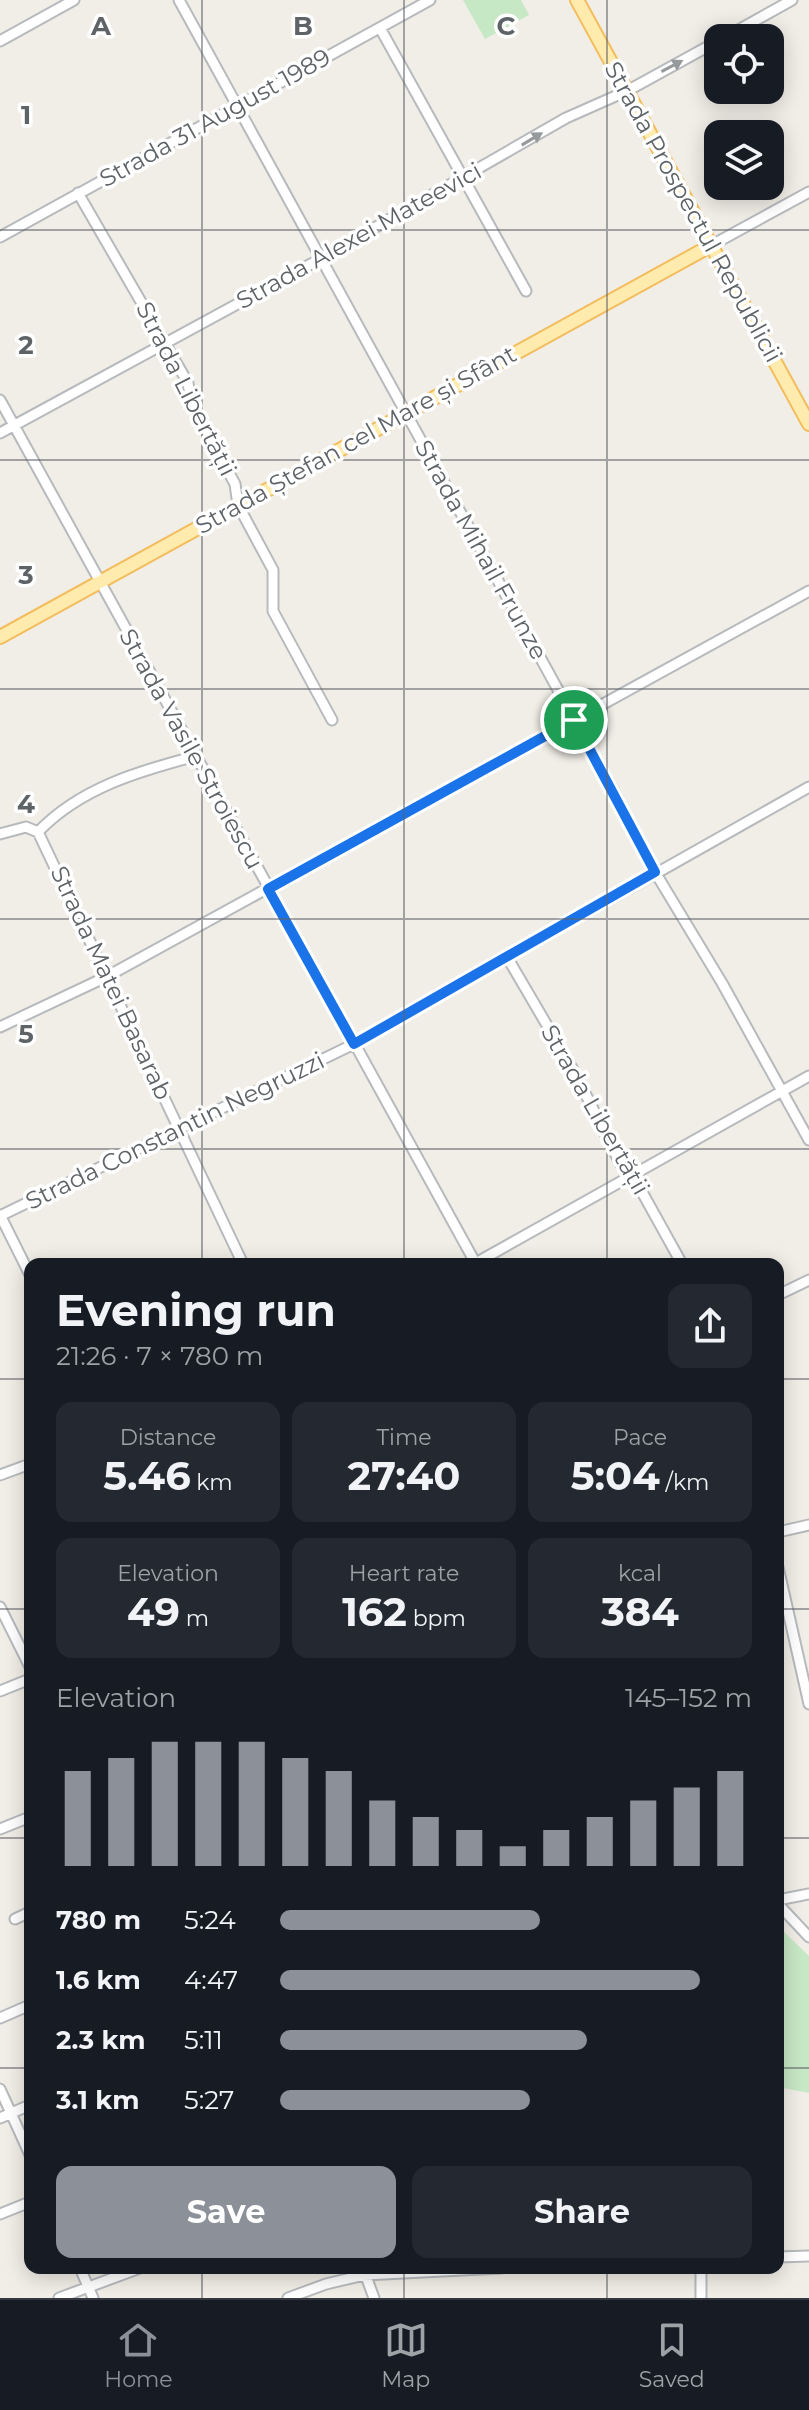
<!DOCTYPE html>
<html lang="en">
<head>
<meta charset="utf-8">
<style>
  :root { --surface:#171b24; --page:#242831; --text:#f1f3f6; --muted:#9ea1a6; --line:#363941; --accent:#8c9099 }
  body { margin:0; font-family:Montserrat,sans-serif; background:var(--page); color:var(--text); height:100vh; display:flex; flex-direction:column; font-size:30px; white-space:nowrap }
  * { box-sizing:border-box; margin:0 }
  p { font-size:26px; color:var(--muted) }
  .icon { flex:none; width:44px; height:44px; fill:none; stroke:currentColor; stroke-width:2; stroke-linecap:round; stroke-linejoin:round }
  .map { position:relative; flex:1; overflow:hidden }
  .drawer { position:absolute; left:24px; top:1258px; width:760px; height:1016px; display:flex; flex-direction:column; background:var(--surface); border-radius:16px; box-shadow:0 4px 20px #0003 }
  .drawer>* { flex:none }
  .fabs { position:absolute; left:704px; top:24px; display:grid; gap:16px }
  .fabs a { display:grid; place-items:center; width:80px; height:80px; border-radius:16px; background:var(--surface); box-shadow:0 4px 20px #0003; font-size:40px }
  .pin { position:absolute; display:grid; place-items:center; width:68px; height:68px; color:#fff; margin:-34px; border:4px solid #fff; border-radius:50%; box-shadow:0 2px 8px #0007 }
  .round { display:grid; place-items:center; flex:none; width:84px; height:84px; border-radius:16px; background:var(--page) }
  .summary { display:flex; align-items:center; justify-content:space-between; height:136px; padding:0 32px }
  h1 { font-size:44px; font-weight:700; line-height:60px }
  .figures { display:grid; grid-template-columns:repeat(3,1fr); gap:12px; height:136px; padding:8px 32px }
  .figures div { display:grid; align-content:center; border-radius:16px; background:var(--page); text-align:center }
  .figures b { font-size:40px; font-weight:700 }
  .figures small { font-size:22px; font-weight:400 }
  .figures p { font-size:22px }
  .chart { height:224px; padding:16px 32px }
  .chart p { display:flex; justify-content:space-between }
  .chart svg { width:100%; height:144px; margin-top:8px; stroke:var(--accent); stroke-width:6 }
  .button { display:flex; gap:16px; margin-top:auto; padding:16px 32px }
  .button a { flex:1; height:92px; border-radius:16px; background:var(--accent); color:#fff; font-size:32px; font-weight:700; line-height:92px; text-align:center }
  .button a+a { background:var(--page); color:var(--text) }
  ul { padding:0 32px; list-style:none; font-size:26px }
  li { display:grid; grid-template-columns:128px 96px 1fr; align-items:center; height:60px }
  li i { height:20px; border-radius:10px; background:var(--accent) }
  .dock { display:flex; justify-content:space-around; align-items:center; height:112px; border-top:2px solid var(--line); background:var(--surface); font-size:22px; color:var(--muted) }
  .dock a { display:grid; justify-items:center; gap:4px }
  .dock .active { color:var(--accent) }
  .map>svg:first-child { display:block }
</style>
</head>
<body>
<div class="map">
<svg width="809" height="2298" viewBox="0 0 809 2298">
  <rect width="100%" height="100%" fill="#f1eee7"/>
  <path fill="#c7e8c4" d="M463,0H521L529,15L485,39Z
    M778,1926L809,1956V2093L778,2087Z"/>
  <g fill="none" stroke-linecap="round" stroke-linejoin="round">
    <defs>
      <path id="minor" d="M179,0L613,790L655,872L722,983L809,1140
        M380,28L526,291
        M724,38L792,0
        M0,41L74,0
        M78,193L188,383L191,402L235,484L238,505L273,570V611L332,720
        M0,237L430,0
        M712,245L809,192
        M0,400L476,1264
        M0,433L322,258L566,118L627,91L718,41
        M38,832L243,1264
        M0,834L26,827L38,832C80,788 139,771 196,756
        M507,957L575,1073L620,1163L632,1174L682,1264
        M0,1027L106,977L809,591
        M0,1215L30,1275
        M0,1216L354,1044L809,787
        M474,1264L809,1076
        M778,1295L809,1280
        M0,1475L30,1464
        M778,1532L809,1525
        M778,1567L809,1704
        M0,1607L30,1667
        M0,1691L30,1679
        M0,1829L30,1817
        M778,1900L809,1894
        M778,1904L809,1937
        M15,1919L30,1912
        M0,2018L30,2005
        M0,2089L30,2155
        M0,2118L30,2105
        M0,2214L30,2202
        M778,2257L809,2256
        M80,2268L93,2298
        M363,2268L374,2298
        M701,2268V2298
        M59,2298L140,2268
        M288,2298L326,2284L364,2275L502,2268"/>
      <path id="major" d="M577,0L809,424
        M0,637L712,245"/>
    </defs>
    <use href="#minor" stroke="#b7babd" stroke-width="13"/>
    <use href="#major" stroke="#f3bd5e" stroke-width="16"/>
    <use href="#minor" stroke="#fff" stroke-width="9"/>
    <use href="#major" stroke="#ffebae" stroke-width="12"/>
  </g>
  <defs><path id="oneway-solid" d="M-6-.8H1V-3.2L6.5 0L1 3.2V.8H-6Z" transform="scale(2)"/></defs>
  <g fill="#969a9c">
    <use href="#oneway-solid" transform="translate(672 66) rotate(-28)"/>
    <use href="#oneway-solid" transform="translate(532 139) rotate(-31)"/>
  </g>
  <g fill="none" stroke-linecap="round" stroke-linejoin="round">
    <defs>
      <path id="route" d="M574,720L655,872L354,1044L268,889Z"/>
    </defs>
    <use href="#route" stroke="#fff" stroke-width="16"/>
    <use href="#route" stroke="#1a73e8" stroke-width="10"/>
  </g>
  <path fill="none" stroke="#5e6367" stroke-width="2" stroke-opacity="0.55" d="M202,0V1264M404,0V1264M607,0V1264M0,230H809M0,460H809M0,689H809M0,919H809M0,1149H809M0,1379H30M778,1379H809M0,1609H30M778,1609H809M0,1838H30M778,1838H809M0,2068H30M778,2068H809M202,2268V2298M404,2268V2298M607,2268V2298"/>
  <g text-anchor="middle" stroke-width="7" stroke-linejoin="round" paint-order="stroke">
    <g font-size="24" fill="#5e6367" stroke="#fff">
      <text transform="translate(215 118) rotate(-29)" y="8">Strada 31 August 1989</text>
      <text transform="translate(693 212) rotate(61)" y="8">Strada Prospectul Republicii</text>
      <text transform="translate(359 236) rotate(-29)" y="8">Strada Alexei Mateevici</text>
      <text transform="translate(186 389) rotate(63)" y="8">Strada Libertății</text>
      <text transform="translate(356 440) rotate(-29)" y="8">Strada Ștefan cel Mare și Sfânt</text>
      <text transform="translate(481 550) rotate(61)" y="8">Strada Mihail Frunze</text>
      <text transform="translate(191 749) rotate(61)" y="8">Strada Vasile Stroiescu</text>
      <text transform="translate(111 983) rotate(65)" y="8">Strada Matei Basarab</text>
      <text transform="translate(595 1110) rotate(60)" y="8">Strada Libertății</text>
      <text transform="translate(175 1131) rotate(-26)" y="8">Strada Constantin Negruzzi</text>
    </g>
  </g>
  <g font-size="26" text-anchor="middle" font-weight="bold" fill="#5e6367" stroke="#fff" stroke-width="7" stroke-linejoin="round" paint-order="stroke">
    <text x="101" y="35">A</text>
    <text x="303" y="35">B</text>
    <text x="506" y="35">C</text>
    <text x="26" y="124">1</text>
    <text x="26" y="354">2</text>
    <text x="26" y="584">3</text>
    <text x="26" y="813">4</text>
    <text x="26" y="1043">5</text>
  </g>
</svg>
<div class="fabs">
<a><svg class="icon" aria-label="locate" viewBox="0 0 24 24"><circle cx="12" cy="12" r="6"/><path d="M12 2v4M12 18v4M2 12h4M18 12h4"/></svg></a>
<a><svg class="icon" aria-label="layers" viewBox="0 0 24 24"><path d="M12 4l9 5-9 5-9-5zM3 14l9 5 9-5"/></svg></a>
</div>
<div class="pin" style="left:574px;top:720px;background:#1e9e55"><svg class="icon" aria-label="arrive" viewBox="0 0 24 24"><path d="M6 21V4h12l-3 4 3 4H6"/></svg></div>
<section class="drawer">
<div class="summary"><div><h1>Evening run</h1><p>21:26 · 7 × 780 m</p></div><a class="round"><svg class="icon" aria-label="share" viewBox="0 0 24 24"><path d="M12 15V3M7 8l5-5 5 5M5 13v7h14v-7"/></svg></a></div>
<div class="figures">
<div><p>Distance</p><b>5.46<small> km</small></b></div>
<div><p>Time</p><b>27:40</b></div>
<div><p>Pace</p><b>5:04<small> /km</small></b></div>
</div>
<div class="figures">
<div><p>Elevation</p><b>49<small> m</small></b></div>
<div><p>Heart rate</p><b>162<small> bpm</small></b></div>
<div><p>kcal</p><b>384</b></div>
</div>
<div class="chart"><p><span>Elevation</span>145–152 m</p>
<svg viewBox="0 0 160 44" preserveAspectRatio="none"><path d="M5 44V15M15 44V11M25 44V6M35 44V6M45 44V6M55 44V11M65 44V15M75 44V24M85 44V29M95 44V33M105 44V38M115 44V33M125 44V29M135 44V24M145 44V20M155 44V15"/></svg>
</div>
<ul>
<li><b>780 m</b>5:24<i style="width:55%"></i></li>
<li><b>1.6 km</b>4:47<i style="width:89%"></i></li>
<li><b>2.3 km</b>5:11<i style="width:65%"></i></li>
<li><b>3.1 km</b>5:27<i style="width:53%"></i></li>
</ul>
<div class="button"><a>Save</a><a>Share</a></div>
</section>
</div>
<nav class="dock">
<a class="active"><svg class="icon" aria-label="home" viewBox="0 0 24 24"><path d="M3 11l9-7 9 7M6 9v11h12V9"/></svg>Home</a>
<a><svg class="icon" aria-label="map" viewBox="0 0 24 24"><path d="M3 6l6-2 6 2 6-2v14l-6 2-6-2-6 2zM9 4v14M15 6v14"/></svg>Map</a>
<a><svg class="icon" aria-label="saved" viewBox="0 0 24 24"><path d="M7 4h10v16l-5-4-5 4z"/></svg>Saved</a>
</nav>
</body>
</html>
